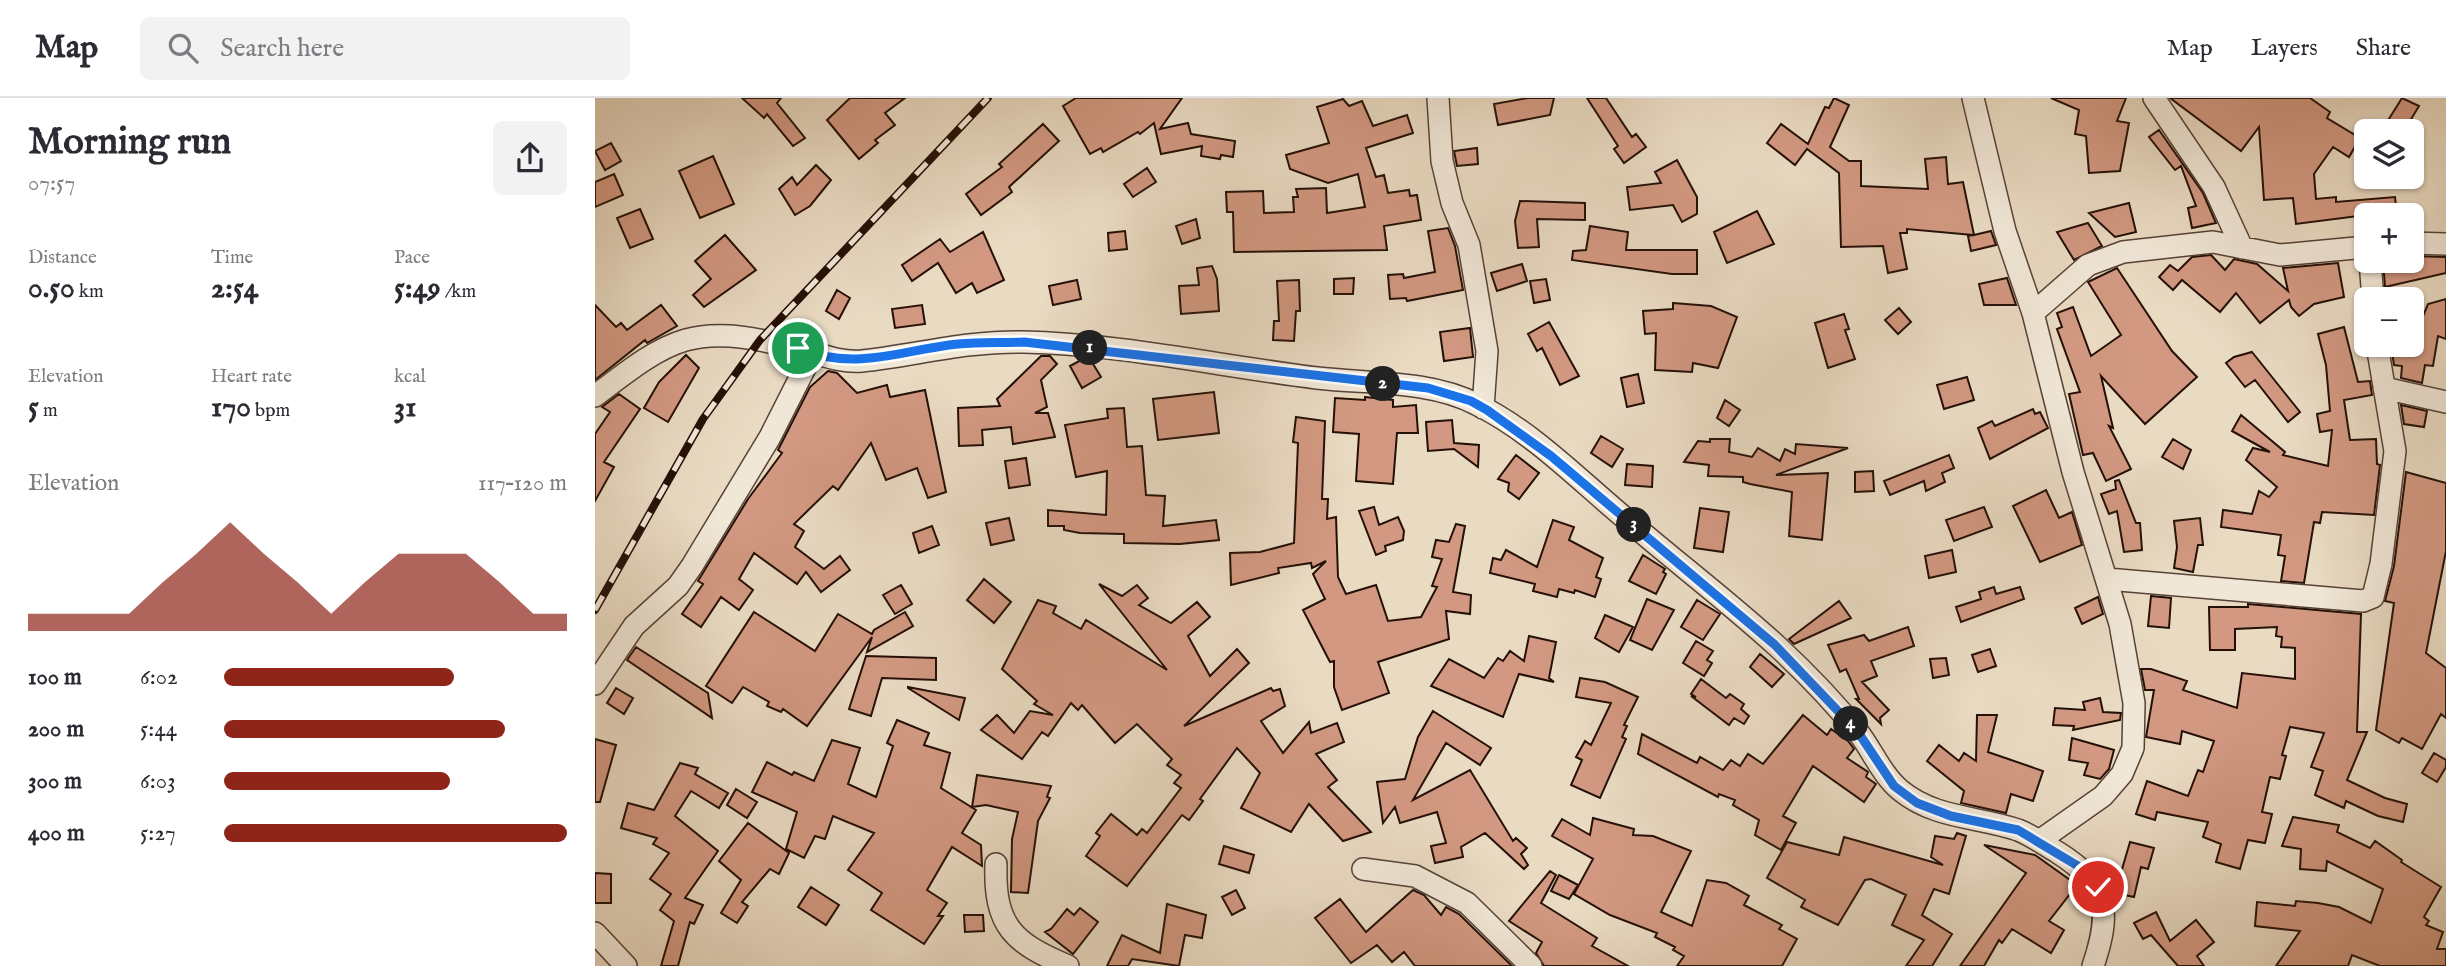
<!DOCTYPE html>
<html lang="en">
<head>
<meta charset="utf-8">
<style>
  :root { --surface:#fff; --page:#f2f2f3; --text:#2b2b33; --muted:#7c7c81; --line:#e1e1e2; --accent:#8f2418 }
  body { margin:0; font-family:"IM FELL English",serif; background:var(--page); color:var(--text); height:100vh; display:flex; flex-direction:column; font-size:26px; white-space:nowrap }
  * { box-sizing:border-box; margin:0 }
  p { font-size:23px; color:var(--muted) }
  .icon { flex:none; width:38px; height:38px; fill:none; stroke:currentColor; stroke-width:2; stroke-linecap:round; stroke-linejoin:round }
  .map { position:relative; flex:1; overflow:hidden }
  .sheet { display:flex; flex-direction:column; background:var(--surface); width:595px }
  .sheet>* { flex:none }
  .tools { position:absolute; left:1759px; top:21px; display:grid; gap:14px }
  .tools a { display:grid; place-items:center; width:70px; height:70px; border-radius:10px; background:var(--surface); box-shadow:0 2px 5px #0004; font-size:35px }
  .pin { position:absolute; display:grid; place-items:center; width:60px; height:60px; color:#fff; margin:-30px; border:4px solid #fff; border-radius:50%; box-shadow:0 2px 7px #0007 }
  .km { position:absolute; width:35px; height:35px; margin:-18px; border-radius:50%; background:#222; color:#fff; font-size:19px; line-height:35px; text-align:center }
  .round { display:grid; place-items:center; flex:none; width:74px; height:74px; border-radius:10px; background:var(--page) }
  .head { display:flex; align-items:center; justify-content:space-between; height:119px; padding:0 28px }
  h1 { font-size:38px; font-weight:700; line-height:52px }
  .stats { display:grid; grid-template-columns:repeat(3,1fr); gap:10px; height:119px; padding:7px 28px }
  .stats div { display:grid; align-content:center }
  .stats b { font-size:30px; font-weight:700 }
  .stats small { font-size:19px; font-weight:400 }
  .stats p { font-size:19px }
  .chart { height:196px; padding:14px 28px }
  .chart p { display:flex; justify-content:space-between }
  .chart svg { width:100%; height:126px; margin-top:7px; fill:var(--accent); opacity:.7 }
  ul { padding:0 28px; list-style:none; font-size:23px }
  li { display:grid; grid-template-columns:112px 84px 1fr; align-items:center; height:52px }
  li i { height:18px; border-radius:9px; background:var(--accent) }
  header { display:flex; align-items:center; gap:42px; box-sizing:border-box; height:98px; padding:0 35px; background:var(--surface); border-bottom:2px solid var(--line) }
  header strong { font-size:33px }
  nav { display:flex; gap:38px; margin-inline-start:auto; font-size:24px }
  .search { width:490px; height:63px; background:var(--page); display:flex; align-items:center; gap:18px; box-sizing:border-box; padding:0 24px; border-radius:10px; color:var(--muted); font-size:26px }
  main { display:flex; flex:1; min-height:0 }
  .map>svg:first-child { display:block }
</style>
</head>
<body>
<header>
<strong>Map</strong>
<div class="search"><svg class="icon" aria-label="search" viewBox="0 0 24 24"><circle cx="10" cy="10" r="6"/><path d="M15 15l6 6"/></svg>Search here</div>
<nav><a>Map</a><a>Layers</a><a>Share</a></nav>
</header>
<main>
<section class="sheet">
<div class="head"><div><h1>Morning run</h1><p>07:57</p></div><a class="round"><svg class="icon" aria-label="share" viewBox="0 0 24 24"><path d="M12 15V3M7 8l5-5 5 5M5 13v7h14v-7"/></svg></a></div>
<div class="stats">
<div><p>Distance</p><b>0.50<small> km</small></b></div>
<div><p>Time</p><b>2:54</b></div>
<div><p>Pace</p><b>5:49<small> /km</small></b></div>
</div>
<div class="stats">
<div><p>Elevation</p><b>5<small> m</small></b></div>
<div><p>Heart rate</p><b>170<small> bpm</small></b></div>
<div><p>kcal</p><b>31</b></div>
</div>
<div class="chart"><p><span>Elevation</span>117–120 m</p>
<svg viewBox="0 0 160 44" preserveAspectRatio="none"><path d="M0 44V38L10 38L20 38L30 38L40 27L50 17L60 6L70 17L80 27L90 38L100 27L110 17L120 17L130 17L140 27L150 38L160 38V44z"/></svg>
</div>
<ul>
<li><b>100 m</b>6:02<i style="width:67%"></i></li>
<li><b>200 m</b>5:44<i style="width:82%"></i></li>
<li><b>300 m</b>6:03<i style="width:66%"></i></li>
<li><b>400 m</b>5:27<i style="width:100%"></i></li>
</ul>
</section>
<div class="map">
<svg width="1851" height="868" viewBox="0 0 1851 868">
  <rect width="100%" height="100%" fill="#e9dac2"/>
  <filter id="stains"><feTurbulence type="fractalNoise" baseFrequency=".00286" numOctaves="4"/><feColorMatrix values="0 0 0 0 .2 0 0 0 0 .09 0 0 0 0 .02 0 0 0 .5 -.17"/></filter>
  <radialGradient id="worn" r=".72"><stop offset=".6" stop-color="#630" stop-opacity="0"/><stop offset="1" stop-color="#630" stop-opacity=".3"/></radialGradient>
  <path fill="#d29881" stroke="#251007" stroke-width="2" d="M147,0H186L182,5L210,40L198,48L172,16L169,20Z
    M255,0H310L290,15L300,27L280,42L283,45L264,61L232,22Z
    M481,0H587L565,31L593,25L596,36L640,43L638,59L626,57L625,61L606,58L607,48L566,56L559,25L545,36L543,34L508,54L506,50L495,56L468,8Z
    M933,0H959L955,17L903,27L899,6Z
    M992,0H1011L1037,39L1041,36L1051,49L1029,65L1019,51L1023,48Z
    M1239,0L1254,7L1235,49L1254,63H1266V88L1333,91L1330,61L1351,59L1353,86L1368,84L1379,137L1396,133L1401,147L1376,153L1373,138L1378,137L1312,131V135H1305L1312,171L1293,175L1288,148L1246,149L1244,75L1212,51L1200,67L1172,45L1186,26L1213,46L1230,9L1234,10Z
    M1456,0H1531L1522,23L1534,25L1525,73L1494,75L1491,38L1480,36L1484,12Z
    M1575,0H1715L1735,14L1732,20L1765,40L1754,59L1738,49L1719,76L1721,101L1741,99V104L1800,99L1802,117H1771L1701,126L1698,100L1669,102L1664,29L1646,53Z
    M1807,0L1824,8L1809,33L1792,24Z
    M748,1L754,8L767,3L778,28L812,17L818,35L771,50L781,79L789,77L793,95L814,92L815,98L822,97L826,122L789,128L792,152L639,154L638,114H632L631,94L668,93L669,115L699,114L698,99H703L701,91L731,90L732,115L770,109L763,76L733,85L695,71L691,57L734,45L722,9Z
    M448,26L464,43L414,89L417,94L386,117L371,96L407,69L404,66Z
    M1564,32L1608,95L1621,125L1597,130L1593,110L1601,108L1586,68L1580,72L1554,39Z
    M16,45L26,63L10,72L0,53Z
    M882,50L883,66L862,68L859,53Z
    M118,58L139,106L105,120L84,73Z
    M1082,62L1102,99V116L1087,124L1078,107L1035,112L1032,89L1066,85L1060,74Z
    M221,67L236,82L215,108L200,117L184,91L197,79L202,87Z
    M552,70L561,84L538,99L529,86Z
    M19,76L28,97L0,109V84Z
    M925,103L990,105V122L942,121L944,149L923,150L920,123Z
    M1534,105L1541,134L1520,139L1494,115Z
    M45,111L58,141L35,150L22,120Z
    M1162,113L1179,146L1132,165L1119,134Z
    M601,121L605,140L587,146L581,128Z
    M1493,125L1507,148L1479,162L1462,134Z
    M995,128L1033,134L1031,152H1102V176H1077L977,162L978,153L991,152Z
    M853,130L860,148L868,192L812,203L811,200L795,201L793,177L808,176L809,180L840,174L833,133Z
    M530,133L532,151L514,153L513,135Z
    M388,134L409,182L382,195L377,185L361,195L343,165L317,183L307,167L345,141L355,154Z
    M130,137L161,172L109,209L98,197L116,181L100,163Z
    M1616,157L1630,172L1639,161L1662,166L1693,193L1688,170L1743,165L1749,199L1719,206L1704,218L1696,209L1694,202L1665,225L1641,195L1625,214L1587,182L1578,192L1564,179L1575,167L1583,173L1597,159Z
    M1816,158L1851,159V175L1790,189L1788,163H1816Z
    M927,166L932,183L902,193L896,175Z
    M617,168L622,181L624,213L586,216L584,188L604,187L602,170Z
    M1522,170L1577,253L1602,279L1550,326L1506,278L1518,330L1514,328L1536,371L1511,383L1498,355L1488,357L1474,296L1485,294L1462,231L1467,229L1462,215L1478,209L1496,258L1526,237L1493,184Z
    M759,180L758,196H739V181Z
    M1412,180L1421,207H1389L1384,186Z
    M951,181L955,202L939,205L935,183Z
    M482,182L486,201L458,207L454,188Z
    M704,182L705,213H701L699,243L678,242L679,223H684L682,183Z
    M242,192L255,200L244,221L231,213Z
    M1851,201V241L1843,238L1838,268L1830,267L1827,285L1806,280L1807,268L1799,267L1796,247H1816L1833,206Z
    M1078,205L1116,208L1142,219L1123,270L1098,265L1097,274L1060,272L1061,235L1050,236L1048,213L1078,211Z
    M0,207L21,229L26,225L32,232L66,207L82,228L52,245L50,242L0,282Z
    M327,207L330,226L300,230L297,211Z
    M1304,210L1316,224L1303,236L1290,222Z
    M1249,216L1254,231L1250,232L1260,261L1233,270L1220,225Z
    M954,224L984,278L965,287L947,250L942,253L933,236Z
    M1749,229L1763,284L1775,283L1777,297L1749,302L1755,342L1781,341L1782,366L1785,367L1779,417L1727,414L1725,425L1719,424L1709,485L1686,483L1690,458L1683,457L1686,437L1626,429L1628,412L1657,416L1664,393L1674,399L1682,389L1651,362L1658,350L1675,354L1637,333L1646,317L1690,354L1688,357L1733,368L1737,332L1725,334L1722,316L1735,313L1731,267L1723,236Z
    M875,230L878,259L849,263L845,234Z
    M1657,254L1705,314L1693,324L1660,282L1650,289L1631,265L1639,259Z
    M91,257L104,270L73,324L49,310L64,284Z
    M446,258H455L462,266L446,282L452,309L440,315H453L460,339L418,346L416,329L387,332L388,347L364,348L363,310L405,308L402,301Z
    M488,261H495L506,279L487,290L475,268Z
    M233,273L242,275L262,295L292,287L295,299L330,292L351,394L333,400L322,370L291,382L276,345L243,392L238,388L199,426L209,433L200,449L229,471L245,458L255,472L226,494L211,474L202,486L159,455L144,481L158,492L144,512L126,499L106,529L87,516L108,486L103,483L153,401L187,355L183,352L215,289Z
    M1043,276L1049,305L1032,309L1026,280Z
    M1372,279L1379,302L1349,311L1342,287Z
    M619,294L624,335L563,342L558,301Z
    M24,296L45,311L9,364L19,369L0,403V336L15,314L7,309Z
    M770,299L798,302V309L821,307L823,335H802L798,386L761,383L764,336L738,334L740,300L770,302Z
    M1130,302L1145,312L1134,328L1122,320Z
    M1806,307L1832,313L1829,329L1809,326Z
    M529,310L532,349L547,348L551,397L570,398L568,428L621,422L624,442L585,446L529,445V436L485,435L469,432V428H453V412L511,417L512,373L481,379L470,327L513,320L512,311Z
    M1438,311L1440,316L1445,314L1453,330L1395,361L1383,330L1397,323L1400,328Z
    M701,319L730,323L727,401H733L732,421L741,419L743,479L751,496L781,487L793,523L826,519L842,489L837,488L847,461L837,459L841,442L854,444L861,426L870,428L858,494L876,497L875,516L851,513L854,541L783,564L794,595L747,612L739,589V563L735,564L708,512L730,501L718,476L731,463L717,470L716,465L683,470L684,475L636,487L635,455L665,454L699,445L703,345L698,344Z
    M857,322L859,345L884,347L883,369L859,351L833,353L831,324Z
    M1006,338L1028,351L1017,369L996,355Z
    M1115,341H1135L1134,354L1157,359L1163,350L1185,363L1190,351L1200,356L1201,346L1253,350L1181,377L1233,375L1227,442L1194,438L1197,394L1155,386L1148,384V379L1113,378L1114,367L1089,364L1103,343L1115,344Z
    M1578,341L1596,352L1588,371L1567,359Z
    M921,357L944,375L924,401L913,393L914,385L903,381Z
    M1354,357L1359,370L1347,375L1350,384L1331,393L1329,383L1295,397L1289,383Z
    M431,360L435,387L414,390L410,363Z
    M1032,366L1058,368L1057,389L1030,387Z
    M1278,373L1279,393L1260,394V374Z
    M1811,374L1851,385V453L1831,555L1851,570V620L1846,616L1827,651L1807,640L1804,645L1781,632L1799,505L1790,503L1799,468Z
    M1524,382L1541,425H1545L1547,452L1529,454L1522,413L1514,416L1506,396L1521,391L1520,383Z
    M1451,392L1464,420L1477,414L1487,447L1445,464L1418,408Z
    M779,409L784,427L803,419L809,433L808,442L790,448L791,453L781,457L764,413Z
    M1389,409L1397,429L1359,443L1351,422Z
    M1105,410L1134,414L1128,454L1099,450Z
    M414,420L419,442L396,447L391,425Z
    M1605,420L1608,447H1603L1598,474L1579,470L1582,449L1579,423Z
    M958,422L979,429L974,442L1008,460L1001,479L1006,481L1000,499L980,492L979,495L964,491L962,499L938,493L940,486L895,475L898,460L906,462L911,452L942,469Z
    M337,428L344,447L324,455L318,435Z
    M1357,452L1361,474L1334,480L1330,458Z
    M1048,457L1070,471L1068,474L1071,476L1061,496L1034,483Z
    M389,481L416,504L399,525L372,502Z
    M504,486L527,498L542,487L553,500L544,507L576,525L602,504L615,519L593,538L615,578L642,551L654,565L589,628L676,590L678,593L685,591L690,608L666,623L688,655L714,624L716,635L742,625L749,644L721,656L742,682L733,689L776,734L748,743L714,706L696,734L646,710L665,675L642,650L605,701L608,703L594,722L587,717L532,788L491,758L505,738L501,735L516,716L542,737L547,731L552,735L586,690L579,685L586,677L572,667L577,661L542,626L520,645L487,607L483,612L476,605L453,638L447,634L427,661L386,632L402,617L419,635L435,613L458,617L439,606L442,603L407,571L443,502L461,508L458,515L486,531L491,522L572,572Z
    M306,487L317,506L300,516L288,497Z
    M1399,489L1401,496L1425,489L1429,501L1366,524L1361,509L1386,501L1384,494Z
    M1556,498L1576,500L1574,530L1553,528Z
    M1503,499L1508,516L1487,526L1480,510Z
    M1052,501L1079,512L1057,552L1035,542Z
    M1102,502L1125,516L1108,542L1086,529Z
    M1244,503L1256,520L1199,546L1194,541Z
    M1653,506L1766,516L1762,634H1772L1752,682L1790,700L1812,706L1808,724L1783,718L1751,703L1749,710L1720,697L1728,673L1716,669L1729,635L1695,629L1687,657L1691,658L1685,681L1675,679L1667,714L1677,716L1670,745L1653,742L1645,771L1621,764L1626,746L1608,739L1613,724L1562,714L1560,722L1541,716L1552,683L1593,698L1603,672L1608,674L1619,643L1587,633L1585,646L1551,639L1559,592H1550L1546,571H1556L1592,583L1588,592L1642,610L1647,575L1700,581V550L1686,549L1687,539L1681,538L1682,529L1640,531V552H1615L1614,509H1653Z
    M159,514L220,553L243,516L277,536L279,532L310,514L318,528L272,554L277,539L212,628L188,611L186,614L172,608L174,604L148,589L137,605L111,588Z
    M1010,517L1038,529L1024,554L1000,540Z
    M1313,529L1319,548L1276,563L1282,578L1267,584L1294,612L1285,620L1286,626L1261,601H1264L1251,571L1245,574L1233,547L1269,537L1274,543Z
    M934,538L961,544L954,580L959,584L924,576L908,619L836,588L854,561L889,580L903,560L908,563L915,553L929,563Z
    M1101,543L1118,553L1112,562L1117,565L1109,578L1088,565Z
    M41,549L113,595L117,620L32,562Z
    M1395,551L1401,568L1383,574L1377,557Z
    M1165,556L1189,576L1177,589L1155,569Z
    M271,558L341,560V582L287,580L276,618L254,611Z
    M1351,560L1354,577L1338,580L1335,561Z
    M985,580L1010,584L1043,599L1029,627L1032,628L1027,639L1031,641L1005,700L976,687L987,662L981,659L990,643L996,647L1016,605L981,599Z
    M1106,581L1131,600L1135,596L1149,606L1146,611L1154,618L1149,626L1139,620L1134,627L1096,598L1101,599L1096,596Z
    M313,589L370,600L364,622L313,590Z
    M21,590L38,600L29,616L12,605Z
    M1505,600L1508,614L1526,615L1525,622L1478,632L1479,628L1458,627L1460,610L1490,612L1488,604Z
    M838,613L896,650L885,667L851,645L818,702L875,672L918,743L921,740L932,750L926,756L933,767L929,771L890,735L866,749L868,759L840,765L836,748L851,745L842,714L805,725L800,709L788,725L782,684L810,681L823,639Z
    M1208,617L1232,637L1236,631L1253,643L1259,651L1252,660L1273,674L1271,679L1281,686L1269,704L1218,668L1188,718L1201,725L1186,752L1160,737L1164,722L1138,707L1140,702L1124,696L1123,699L1043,656L1047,636L1102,665L1105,659L1128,672L1136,662L1145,668L1153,656L1168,666Z
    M1382,617H1402L1393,654L1448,673L1438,703L1416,696L1411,715L1366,705L1369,693L1332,663L1344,647L1364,663L1369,655L1381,663Z
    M302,622L334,635L329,647L355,655L346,690L381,712L367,735L386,747L387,768L357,749L332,792L352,805L343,818H348L329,846L276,812L287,795L253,772L279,735L238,718L230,741L220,738L209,760L191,751L202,714L157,694L172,664L197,677L199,674L219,683L237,642L265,650L253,686L281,699L298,648L292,645Z
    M1477,640L1519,652L1514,671L1505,681L1489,677L1493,665L1474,662Z
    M0,641L21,647L5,704H0Z
    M1839,655L1851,662V669L1842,684L1827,675Z
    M85,665L103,670L100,676L133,695L124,710L96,693L80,718L123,753L90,800L108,807L99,826L95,824L83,868H66L79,823L65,812L76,796L55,781L74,755L58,746L62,740L26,730L33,705L59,712Z
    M382,677L456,688L452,699L455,700L443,723L433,795L416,794L417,741L423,714L391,707L377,709Z
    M141,691L162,704L152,720L132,707Z
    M1698,719L1744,727L1742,734L1775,750L1780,743L1807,762L1806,764L1846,789L1829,819L1834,823L1831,827L1848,834L1842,851H1851V868H1785L1757,857L1753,868H1681L1705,833L1660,828L1662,804L1700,808L1701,803L1723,805L1744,809L1776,825L1788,791L1732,763L1731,773L1705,771L1706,751L1687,748Z
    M998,720L1039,731L1038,737L1058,738L1096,753L1066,814L1097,828L1112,782L1131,785L1154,798L1149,807L1187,827L1184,831L1202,841L1187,868H1082L1089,858L1078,852L1080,849L1060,839L1062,835L1015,817L979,796L998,761L957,738L967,721L995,737Z
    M153,725L194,755L184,776L175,771L147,804L153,808L142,825L126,815L146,782L124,763Z
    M1362,735L1371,738L1354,796L1339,791L1327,817L1357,836L1337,868H1311L1329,842L1297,827L1311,797L1276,781L1270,782L1243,827L1206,809L1210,802L1172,780L1192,744L1244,757L1249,739L1348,767L1336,759L1340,738L1359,741Z
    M1535,744L1559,750L1553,771L1546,769L1539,799L1520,795Z
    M1389,747L1440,757L1482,787L1454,823L1469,832L1456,855L1417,831L1407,845L1404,842L1389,868H1365L1431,775Z
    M629,748L659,757L654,775L624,766Z
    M955,773L961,777L946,805L1002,840L997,848L1033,868H949L941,855L947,844L914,823Z
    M0,775L16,776V805H0Z
    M964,777L983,787L974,801L956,793Z
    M216,789L244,807L231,827L203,809Z
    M641,792L650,810L637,817L627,799Z
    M818,792L829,797L846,817L851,809L864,816L917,868H820L809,854L797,864L782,847L756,865L720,820L745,801L771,834Z
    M572,806L611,817L607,840L590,837L584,868L537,861L533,868H512L527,837L565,855Z
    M485,810L503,824L478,856L450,834L456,831L472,811L479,817Z
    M1561,814L1575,843L1601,822L1619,844L1602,858L1609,868H1583L1556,837L1548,841L1539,825Z
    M369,817H388L389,833L370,834Z"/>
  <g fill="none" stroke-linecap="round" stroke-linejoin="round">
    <defs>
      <path id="minor" d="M843,0L847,63L857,105L874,147L892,253L888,310
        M1378,0L1410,133L1438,215L1478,374L1525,526L1539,605L1538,650L1527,676L1508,698L1444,743
        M1559,0L1619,89L1647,150
        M1816,145L1851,146
        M1775,163L1778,201
        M1438,215L1493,167L1528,154L1618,144L1685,157L1771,149
        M1789,290L1851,304
        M0,298C78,238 98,225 197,249C220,254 242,265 267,263C322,257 370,243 428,244C526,246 625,268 722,280C775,286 834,282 881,306C937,333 984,382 1031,421C1081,464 1134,504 1183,549C1211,575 1239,604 1263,634C1277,652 1287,677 1305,692C1340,721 1382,718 1423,732C1436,737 1450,747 1462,754C1513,786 1517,812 1498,868
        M1512,481L1768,503L1778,499L1786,466L1800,353L1782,247
        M0,586L39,528L83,488L97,468L175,339L217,256
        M401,766C399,828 418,845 473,868
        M768,771L820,778L872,805L936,868
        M0,835L31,868"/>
    </defs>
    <use href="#minor" stroke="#564236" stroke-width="24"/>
    <use href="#minor" stroke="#f1e7d7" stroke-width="21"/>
    <defs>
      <path id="rail" d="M0,512L108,321L165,242L393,0"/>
    </defs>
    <use href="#rail" stroke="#251007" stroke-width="8"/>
    <use href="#rail" stroke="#f1e7d7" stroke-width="5" stroke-dasharray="16" stroke-linecap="butt"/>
  </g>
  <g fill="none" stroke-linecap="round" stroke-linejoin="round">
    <defs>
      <path id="route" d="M203,250C260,274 305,252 363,246C385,244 407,245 429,244L833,290L876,303L892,312L956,358L1180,547L1263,634L1299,688L1322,705L1356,718L1423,732L1483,768L1503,789"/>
    </defs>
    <use href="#route" stroke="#fff" stroke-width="14"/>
    <use href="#route" stroke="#1a73e8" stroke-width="9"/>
  </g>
  <rect width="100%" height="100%" filter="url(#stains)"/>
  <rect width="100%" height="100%" fill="url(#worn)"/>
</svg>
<div class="tools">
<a><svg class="icon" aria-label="layers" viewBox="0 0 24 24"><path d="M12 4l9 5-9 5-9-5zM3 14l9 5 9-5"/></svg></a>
<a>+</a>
<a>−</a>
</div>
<div class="pin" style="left:203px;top:250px;background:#1e9e55"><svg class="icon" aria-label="arrive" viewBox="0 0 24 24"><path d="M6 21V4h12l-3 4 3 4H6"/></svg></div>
<div class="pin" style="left:1503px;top:789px;background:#d93025"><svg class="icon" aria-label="check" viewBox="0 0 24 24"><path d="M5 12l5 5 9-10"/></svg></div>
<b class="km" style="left:495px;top:250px">1</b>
<b class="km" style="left:788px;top:286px">2</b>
<b class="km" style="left:1039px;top:427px">3</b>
<b class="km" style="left:1256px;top:626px">4</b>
</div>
</main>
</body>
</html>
